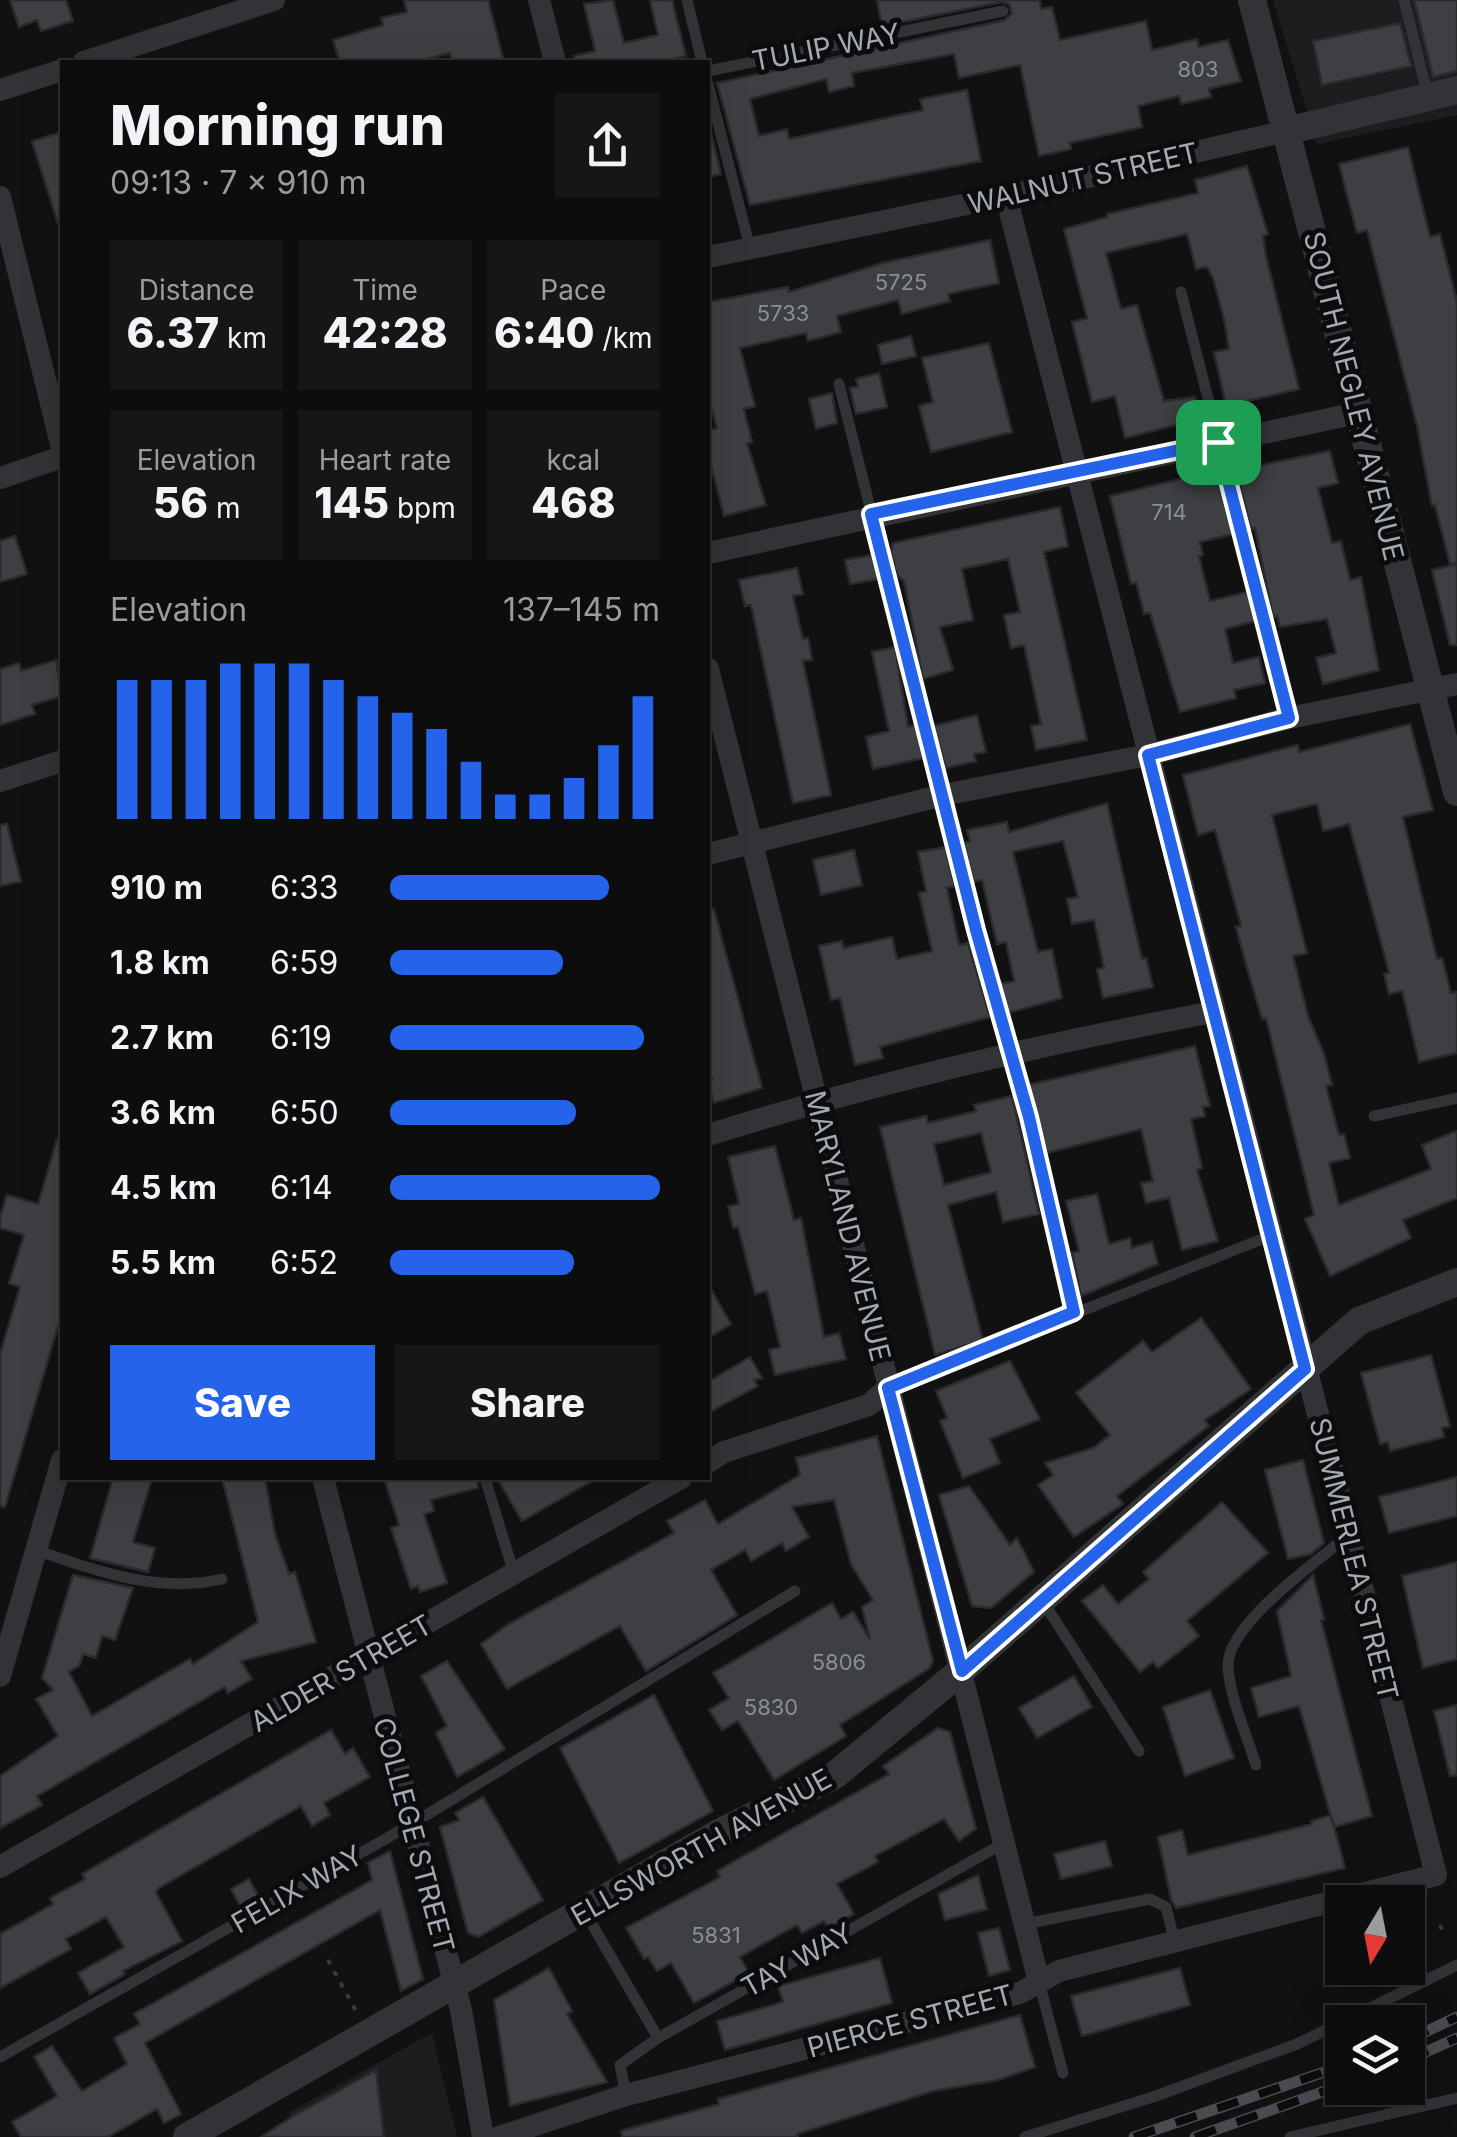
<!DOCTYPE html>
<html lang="en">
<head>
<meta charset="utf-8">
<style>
  :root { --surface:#0d0d0e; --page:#161617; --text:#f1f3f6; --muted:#9a9c9e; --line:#2d2d2e; --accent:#2563eb }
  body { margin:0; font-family:Inter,sans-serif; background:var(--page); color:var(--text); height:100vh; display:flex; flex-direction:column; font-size:38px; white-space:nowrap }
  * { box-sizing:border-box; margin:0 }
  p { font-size:32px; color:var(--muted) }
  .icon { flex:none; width:55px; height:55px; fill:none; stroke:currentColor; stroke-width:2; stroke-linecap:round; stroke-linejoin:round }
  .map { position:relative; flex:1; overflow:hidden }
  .details { position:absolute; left:60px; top:60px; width:650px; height:1420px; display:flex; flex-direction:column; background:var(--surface); border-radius:0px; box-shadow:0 10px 40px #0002,0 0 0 2px var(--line) }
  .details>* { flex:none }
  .needle { width:65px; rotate:190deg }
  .fabs { position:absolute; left:1325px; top:1885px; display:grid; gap:20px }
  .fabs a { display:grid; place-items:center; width:100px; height:100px; border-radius:0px; background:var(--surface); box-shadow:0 10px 40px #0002,0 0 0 2px var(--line); font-size:50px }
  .pin { position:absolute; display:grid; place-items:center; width:85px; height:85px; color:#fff; margin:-42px; border-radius:20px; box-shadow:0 5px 15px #0006 }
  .round { display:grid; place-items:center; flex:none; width:105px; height:105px; border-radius:0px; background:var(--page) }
  .summary { display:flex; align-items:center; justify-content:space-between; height:170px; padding:0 50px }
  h1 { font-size:55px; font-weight:800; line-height:75px }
  .figures { display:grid; grid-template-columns:repeat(3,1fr); gap:15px; height:170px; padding:10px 50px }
  .figures div { display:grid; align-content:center; border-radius:0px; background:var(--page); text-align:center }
  .figures b { font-size:42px; font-weight:800 }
  .figures small { font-size:28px; font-weight:400 }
  .figures p { font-size:28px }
  .chart { height:280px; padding:20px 50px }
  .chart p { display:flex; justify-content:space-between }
  .chart svg { width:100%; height:180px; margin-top:10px; stroke:var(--accent); stroke-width:6 }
  .button { display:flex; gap:20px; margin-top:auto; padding:20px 50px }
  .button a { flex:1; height:115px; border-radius:0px; background:var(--accent); color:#fff; font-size:40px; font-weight:800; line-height:115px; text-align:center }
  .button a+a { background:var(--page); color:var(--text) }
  ul { padding:0 50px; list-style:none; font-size:32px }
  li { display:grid; grid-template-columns:160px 120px 1fr; align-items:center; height:75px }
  li i { height:25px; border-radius:12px; background:var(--accent) }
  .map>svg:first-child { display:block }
</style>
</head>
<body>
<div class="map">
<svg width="1457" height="2137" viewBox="0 0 1457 2137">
  <rect width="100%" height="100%" fill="#111112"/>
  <path fill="#1d1d1f" d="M1273,0H1457V115L1317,144Z
    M432,2033L457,2137H301L288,2113Z"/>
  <path fill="#3d3f42" stroke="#2b2b2e" stroke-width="2.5" fill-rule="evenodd" d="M10,0H66L73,21L41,31L37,20L19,27Z
    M404,0H488L504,62H452L450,53L415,62H340L333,40L383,25L381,18L407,12Z
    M613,0L624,43L658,35L650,0H672L686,56L660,62H575L574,56L595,51L584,4Z
    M877,0H1040L1041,9L1052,7L1060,40L1146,21L1152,50L1197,39L1199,47L1228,40L1241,81L1209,89L1211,97L1181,104L1179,96L1138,106L1142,127L1070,143L1071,149L1039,156L1020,65L959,78L954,54L852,73L854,86L829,92L826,79L750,99L759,136L787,129L789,139L923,110L920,99L967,90L981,161L750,205L717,83L1005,20L1012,13L1009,4L1001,2L882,26Z
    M1414,0H1457V71L1433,77Z
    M1400,23L1411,66L1322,85L1313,41Z
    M708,120L721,174L708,177Z
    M62,132V224H58L32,141Z
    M1408,147L1430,237L1440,234L1457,302V563L1450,564L1435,505L1432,506L1417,426L1367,230L1357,233L1339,164Z
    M1247,166L1268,234L1263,236L1266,256L1299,389L1226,406L1214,352L1229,349L1224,319L1213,278L1207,267L1196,269L1187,234L1106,253L1121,309L1137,305L1164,401L1195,397L1200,419L1125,438L1115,396L1092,402L1072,322L1087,318L1064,229L1107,217V214L1198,193L1195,180Z
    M990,240L999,283L948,294L950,301L902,314L898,300L837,316L841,332L808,341L806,333L740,348L755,406L744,409L752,442L747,443L766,505L724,516L708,453V431L717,428L708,394V302L788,287L789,292L883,263Z
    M911,336L916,356L882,364L878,345Z
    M989,343L1012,432L931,452L919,406L933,402L922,358Z
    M879,373L887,407L856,414L850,388L858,386L856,379Z
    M832,393L837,423L816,429L809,399Z
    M1330,451L1338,483L1318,488L1332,543L1341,541L1350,580L1361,577L1379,670L1323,684L1316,658L1336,653L1327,619L1280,627L1277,616L1273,617L1255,528L1251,529L1236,470Z
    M1214,471L1233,534L1200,542L1203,555L1199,556L1210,601L1247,592L1255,621L1225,629L1233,663L1259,657L1265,683L1234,690L1236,698L1180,712L1150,613L1144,614L1136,582L1131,584L1110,496Z
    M1060,507L1068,546L1044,552L1087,740L1036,750L1031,726L1041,724L1024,645L1011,648L1004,615L1020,612L1008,559L962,569L973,620L940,627L953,670L923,679L904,581L897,575L891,552L893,543Z
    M15,536L27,574L0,582V541Z
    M872,555L878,579L850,584L845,560Z
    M1457,564V645H1450L1432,570Z
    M797,568L803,594L793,596L803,639L808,638L812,660L803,661L831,795L793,803L751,605L745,606L739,580Z
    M895,647L908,727L915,725L923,758L873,769L866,737L889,731L872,652Z
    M56,660L62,696L32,705L35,714L0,725V669L19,663L21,671Z
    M977,715L986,752L974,754L976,761L946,768L934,726Z
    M1410,724L1433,810L1403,817L1437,959L1442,958L1451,993L1457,992V1053L1419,1062L1402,991L1389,994L1384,974L1389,972L1349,824L1323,831L1317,804L1272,815L1307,953L1293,956L1308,1016L1324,1054L1332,1085L1326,1086L1339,1135L1344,1134L1350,1158L1329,1163L1339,1205L1431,1169L1422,1145L1457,1131V1198L1403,1220L1411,1238L1330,1276L1305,1219L1314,1215L1266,1018L1262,1019L1247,968L1236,927L1241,926L1215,830L1198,835L1183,775L1298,745L1299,752Z
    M1107,803L1142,959L1146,958L1153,987L1103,998L1097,969L1104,968L1094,920L1072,924L1067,899L1078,897L1063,841L1013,852L1038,952L1052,949L1062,998L1008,1013L1000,984L1014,981L1006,942L997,944L982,880L974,882L964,843L970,841L967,830L1007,822L1009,832Z
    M7,824L21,881L0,886V825Z
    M945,847L955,886L947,888L959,945L968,943L990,1017L880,1047L883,1058L855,1065L840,998L831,1000L819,946L842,941L844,948L892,937L897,959L932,951L919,893L926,891L918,852Z
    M854,850L862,885L821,895L813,860Z
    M714,909L762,1088L714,1103L708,1082L712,1079L708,1063V910Z
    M1195,1046L1210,1106L1203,1107L1205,1116L1191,1119L1202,1168L1197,1170L1218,1241L1182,1250L1169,1198L1146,1203L1141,1183L1153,1181L1141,1129L1047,1153L1028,1085Z
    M1012,1096L1039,1214L1003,1222L996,1192L948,1205L983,1340L935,1355L880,1127L926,1116L928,1123L976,1111L974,1105ZM981,1133L991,1172L944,1185L934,1144Z
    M57,1139L62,1140V1312L5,1507L0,1506V1354L20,1287L9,1283L24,1235L0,1228V1217L7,1195L38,1204Z
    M775,1146L794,1220L801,1218L824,1337L839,1333L846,1359L775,1375L769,1350L780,1347L767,1291L755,1294L738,1227L733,1228L728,1206L739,1204L728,1157Z
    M1097,1194L1109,1244L1130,1238L1132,1248L1152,1242L1158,1264L1081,1296L1072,1253L1079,1251L1066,1201Z
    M708,1284L731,1324L708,1338Z
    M1201,1318L1251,1389L1205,1420L1209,1426L1117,1496L1123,1504L1074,1537L1038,1485L1053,1475L1045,1463L1093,1448L1110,1435L1076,1393L1143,1341L1152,1352Z
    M1431,1355L1450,1426L1442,1428L1444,1437L1390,1451L1388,1442L1380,1444L1361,1373Z
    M750,1357L762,1378L754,1380L758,1386L708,1413V1382Z
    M1010,1361L1040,1419L990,1439L1000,1463L963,1478L940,1421L947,1418L936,1391Z
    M877,1436L933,1661L930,1668L840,1725L846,1736L774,1780L738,1721L722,1730L709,1710L729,1698L713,1673L832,1603L841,1619L853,1612L870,1639L862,1607L873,1600L851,1564L834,1500L792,1507L809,1537L786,1551L782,1543L751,1561L745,1550L711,1570L737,1615L646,1671L620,1626L507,1689L481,1644L507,1625L674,1533L667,1521L705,1500L718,1524L800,1475L796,1458Z
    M1303,1460L1324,1543L1311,1554L1288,1559L1265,1470Z
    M1457,1477V1516L1389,1533L1379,1497Z
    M113,1478H152L133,1542L155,1548L148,1572L90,1558Z
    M222,1478H265L275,1534L289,1574L295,1572L316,1642L241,1661L252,1679L228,1693L225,1687L37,1796L42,1805L0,1828V1776L58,1736L36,1699L53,1690L42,1678L73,1575L133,1588L115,1640L102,1636L96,1658L83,1654L79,1666L69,1672L92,1716L190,1659L193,1664L258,1622Z
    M384,1478H476L478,1488L431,1500L434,1511L424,1514L447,1583L420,1592L418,1586L411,1589L391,1528L399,1525Z
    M497,1478H597L522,1521Z
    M969,1486L1010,1545L1017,1538L1034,1572L991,1608L972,1606L939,1495Z
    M1222,1502L1268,1553L1187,1621L1199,1636L1158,1668L1153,1662L1140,1672L1082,1601L1103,1585L1118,1604L1149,1579L1143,1572Z
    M1457,1562V1659L1423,1668L1402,1576Z
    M1313,1575L1324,1619L1321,1620L1372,1816L1334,1827L1299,1706L1259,1717L1251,1688L1291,1676L1277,1611Z
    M447,1661L505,1749L457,1777L436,1733L447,1726L421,1676Z
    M1074,1676L1092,1707L1037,1738L1019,1708Z
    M1210,1690L1234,1758L1185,1776L1163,1707Z
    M654,1695L713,1811L619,1863L560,1748Z
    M1457,1705V1775L1450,1776L1434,1711Z
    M938,1728L950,1732L976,1829L959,1841L944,1819L875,1856L878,1862L837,1884L854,1914L829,1928L824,1921L802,1933L797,1925L740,1957L749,1973L694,2003L671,1963L657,1971L648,1957L644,1959L626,1928L720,1877L717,1871L889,1774L883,1766Z
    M331,1730L345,1754L353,1748L370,1777L324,1803L330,1815L312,1826L301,1806L159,1888L156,1892L182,1941L123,1971L125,1974L90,1994L78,1973L124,1947L106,1917L66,1939L71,1949L0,1988V1934L53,1904L50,1898L85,1879L82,1874Z
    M483,1797L543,1900L478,1937L468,1933L440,1827L459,1820L455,1813Z
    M1331,1815L1345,1868L1176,1908L1171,1899L1158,1837L1182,1830L1188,1855L1312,1824L1311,1821Z
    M1105,1841L1112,1866L1061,1879L1054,1854Z
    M390,1851L423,1979L401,1991L380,1910L145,2043L181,2114L164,2123L157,2109L108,2137H21L12,2122L57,2096L34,2057L52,2046L82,2091L127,2064L114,2038L140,2024L134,2014L372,1880L368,1863Z
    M978,1875L987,1909L945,1920L938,1894Z
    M249,1879L260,1899L242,1909L231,1889Z
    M999,1928L1010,1970L989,1976L978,1933Z
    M880,1958L892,2003L725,2050L717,2021L783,2002L778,1986Z
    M549,1968L572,2011L567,2014L607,2082L510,2106L494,2000Z
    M1180,1968L1190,2005L1082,2036L1071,1996Z
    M1020,2015L1035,2067L998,2080L933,2091L797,2134L798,2137H622L621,2131L719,2104L718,2099Z
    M376,2070L384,2137H261L295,2115Z"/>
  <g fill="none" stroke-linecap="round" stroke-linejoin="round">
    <path stroke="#383a3e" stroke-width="4" stroke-dasharray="5 8" stroke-linecap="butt" d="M1440,1925L1445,1937
      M328,1960L356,2011"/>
    <path stroke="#323337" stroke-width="11" d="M687,0L702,62
      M1404,0L1428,96
      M708,71L1003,11
      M708,84L750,248
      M1181,292L1289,718
      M839,384L976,930L1056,1223L1074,1312
      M1374,1116L1457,1098
      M888,1388L1272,1235
      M485,1478L514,1574
      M36,1550C97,1571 158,1594 222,1579
      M1042,1600L1139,1751
      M1256,1765C1247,1735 1230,1699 1228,1667C1226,1624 1316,1563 1346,1537
      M585,1912L658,2038
      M1025,1924L1150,1899L1166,1907L1174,1939
      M1039,1982L1063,2073
      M0,2057L410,1825L795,1591
      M626,2095L620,2065L658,2038L1004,1843
      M1025,2137L1156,2096L1297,2044L1457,1965
      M1290,2137L1457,2098"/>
    <path stroke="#323337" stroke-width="22" d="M539,0L555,62
      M84,62L274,0
      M0,90L62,70
      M0,197L62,448
      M708,257L1006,196L1286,131
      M0,478L62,457
      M708,553L1357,413
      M708,669L1039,1982
      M0,781L62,761
      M708,854L943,795L1148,755L1289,718L1457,684
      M708,1135C873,1083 1042,1044 1213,1012
      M708,1462L724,1452L869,1405L888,1388
      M323,1478L461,2010L483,2137
      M0,1676L62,1460
      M0,1867L681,1478
      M499,2137L626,2095L1020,1993L1059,1971L1436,1875L1006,196"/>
    <path stroke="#323337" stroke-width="28" d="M1252,0L1457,792
      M1286,131L1457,90
      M187,2137L719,1833L835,1775L961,1671L1359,1321L1457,1282"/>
    <defs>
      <path id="rail" d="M1408,2040L1457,2017
        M1408,2060L1457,2038
        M1134,2137L1342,2066
        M1195,2137L1342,2085"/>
    </defs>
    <use href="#rail" stroke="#494b50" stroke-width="11"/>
    <use href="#rail" stroke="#0c0c0d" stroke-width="8" stroke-dasharray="22" stroke-linecap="butt"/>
  </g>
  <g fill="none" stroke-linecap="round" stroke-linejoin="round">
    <defs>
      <path id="route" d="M1218,442L1289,718L1148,755L1305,1369L962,1671L888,1388L1074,1312L1029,1117L976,930L871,514Z"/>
    </defs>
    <use href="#route" stroke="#fff" stroke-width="20"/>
    <use href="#route" stroke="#2563eb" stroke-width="12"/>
  </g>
  <g text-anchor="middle" stroke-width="10" stroke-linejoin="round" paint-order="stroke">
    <g font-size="22" fill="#898e97">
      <text x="1198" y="77">803</text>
      <text x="901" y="290">5725</text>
      <text x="783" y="321">5733</text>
      <text x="1169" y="520">714</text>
      <text x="839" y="1670">5806</text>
      <text x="771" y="1715">5830</text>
      <text x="716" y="1943">5831</text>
    </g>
    <g font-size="28" fill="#a2a9b3" stroke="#0c0c0d">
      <text transform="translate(826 47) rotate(-11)" y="10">TULIP WAY</text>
      <text transform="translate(1083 178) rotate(-13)" y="10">WALNUT STREET</text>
      <text transform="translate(1354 396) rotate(76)" y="10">SOUTH NEGLEY AVENUE</text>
      <text transform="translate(848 1226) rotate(76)" y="10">MARYLAND AVENUE</text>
      <text transform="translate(1354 1559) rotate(76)" y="10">SUMMERLEA STREET</text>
      <text transform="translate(341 1673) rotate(-30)" y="10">ALDER STREET</text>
      <text transform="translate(414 1835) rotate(75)" y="10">COLLEGE STREET</text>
      <text transform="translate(701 1847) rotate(-29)" y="10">ELLSWORTH AVENUE</text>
      <text transform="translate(297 1889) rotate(-30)" y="10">FELIX WAY</text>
      <text transform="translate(797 1960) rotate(-29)" y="10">TAY WAY</text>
      <text transform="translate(910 2021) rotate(-15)" y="10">PIERCE STREET</text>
    </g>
  </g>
</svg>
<div class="fabs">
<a><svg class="needle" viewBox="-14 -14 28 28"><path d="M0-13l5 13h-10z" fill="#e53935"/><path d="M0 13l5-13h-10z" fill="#9a9c9e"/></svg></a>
<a><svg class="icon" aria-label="layers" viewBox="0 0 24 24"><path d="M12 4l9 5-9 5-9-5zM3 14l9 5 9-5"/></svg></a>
</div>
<div class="pin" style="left:1218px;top:442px;background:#1e9e55"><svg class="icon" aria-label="arrive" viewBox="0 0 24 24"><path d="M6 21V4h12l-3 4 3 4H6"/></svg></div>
<section class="details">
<div class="summary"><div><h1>Morning run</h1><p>09:13 · 7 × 910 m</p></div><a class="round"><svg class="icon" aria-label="share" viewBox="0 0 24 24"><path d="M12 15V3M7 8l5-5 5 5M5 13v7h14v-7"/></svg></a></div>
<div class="figures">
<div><p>Distance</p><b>6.37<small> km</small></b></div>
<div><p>Time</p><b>42:28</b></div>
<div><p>Pace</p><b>6:40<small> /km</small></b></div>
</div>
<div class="figures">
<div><p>Elevation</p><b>56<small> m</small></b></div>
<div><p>Heart rate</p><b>145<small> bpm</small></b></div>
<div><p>kcal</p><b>468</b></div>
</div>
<div class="chart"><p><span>Elevation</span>137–145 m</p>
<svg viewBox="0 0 160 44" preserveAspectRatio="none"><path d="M5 44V10M15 44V10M25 44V10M35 44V6M45 44V6M55 44V6M65 44V10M75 44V14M85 44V18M95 44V22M105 44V30M115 44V38M125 44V38M135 44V34M145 44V26M155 44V14"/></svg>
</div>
<ul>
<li><b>910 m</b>6:33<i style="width:81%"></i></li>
<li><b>1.8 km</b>6:59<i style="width:64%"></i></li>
<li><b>2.7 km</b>6:19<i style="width:94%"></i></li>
<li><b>3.6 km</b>6:50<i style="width:69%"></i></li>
<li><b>4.5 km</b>6:14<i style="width:100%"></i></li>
<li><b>5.5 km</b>6:52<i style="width:68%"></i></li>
</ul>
<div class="button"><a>Save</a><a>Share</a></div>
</section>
</div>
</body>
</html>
